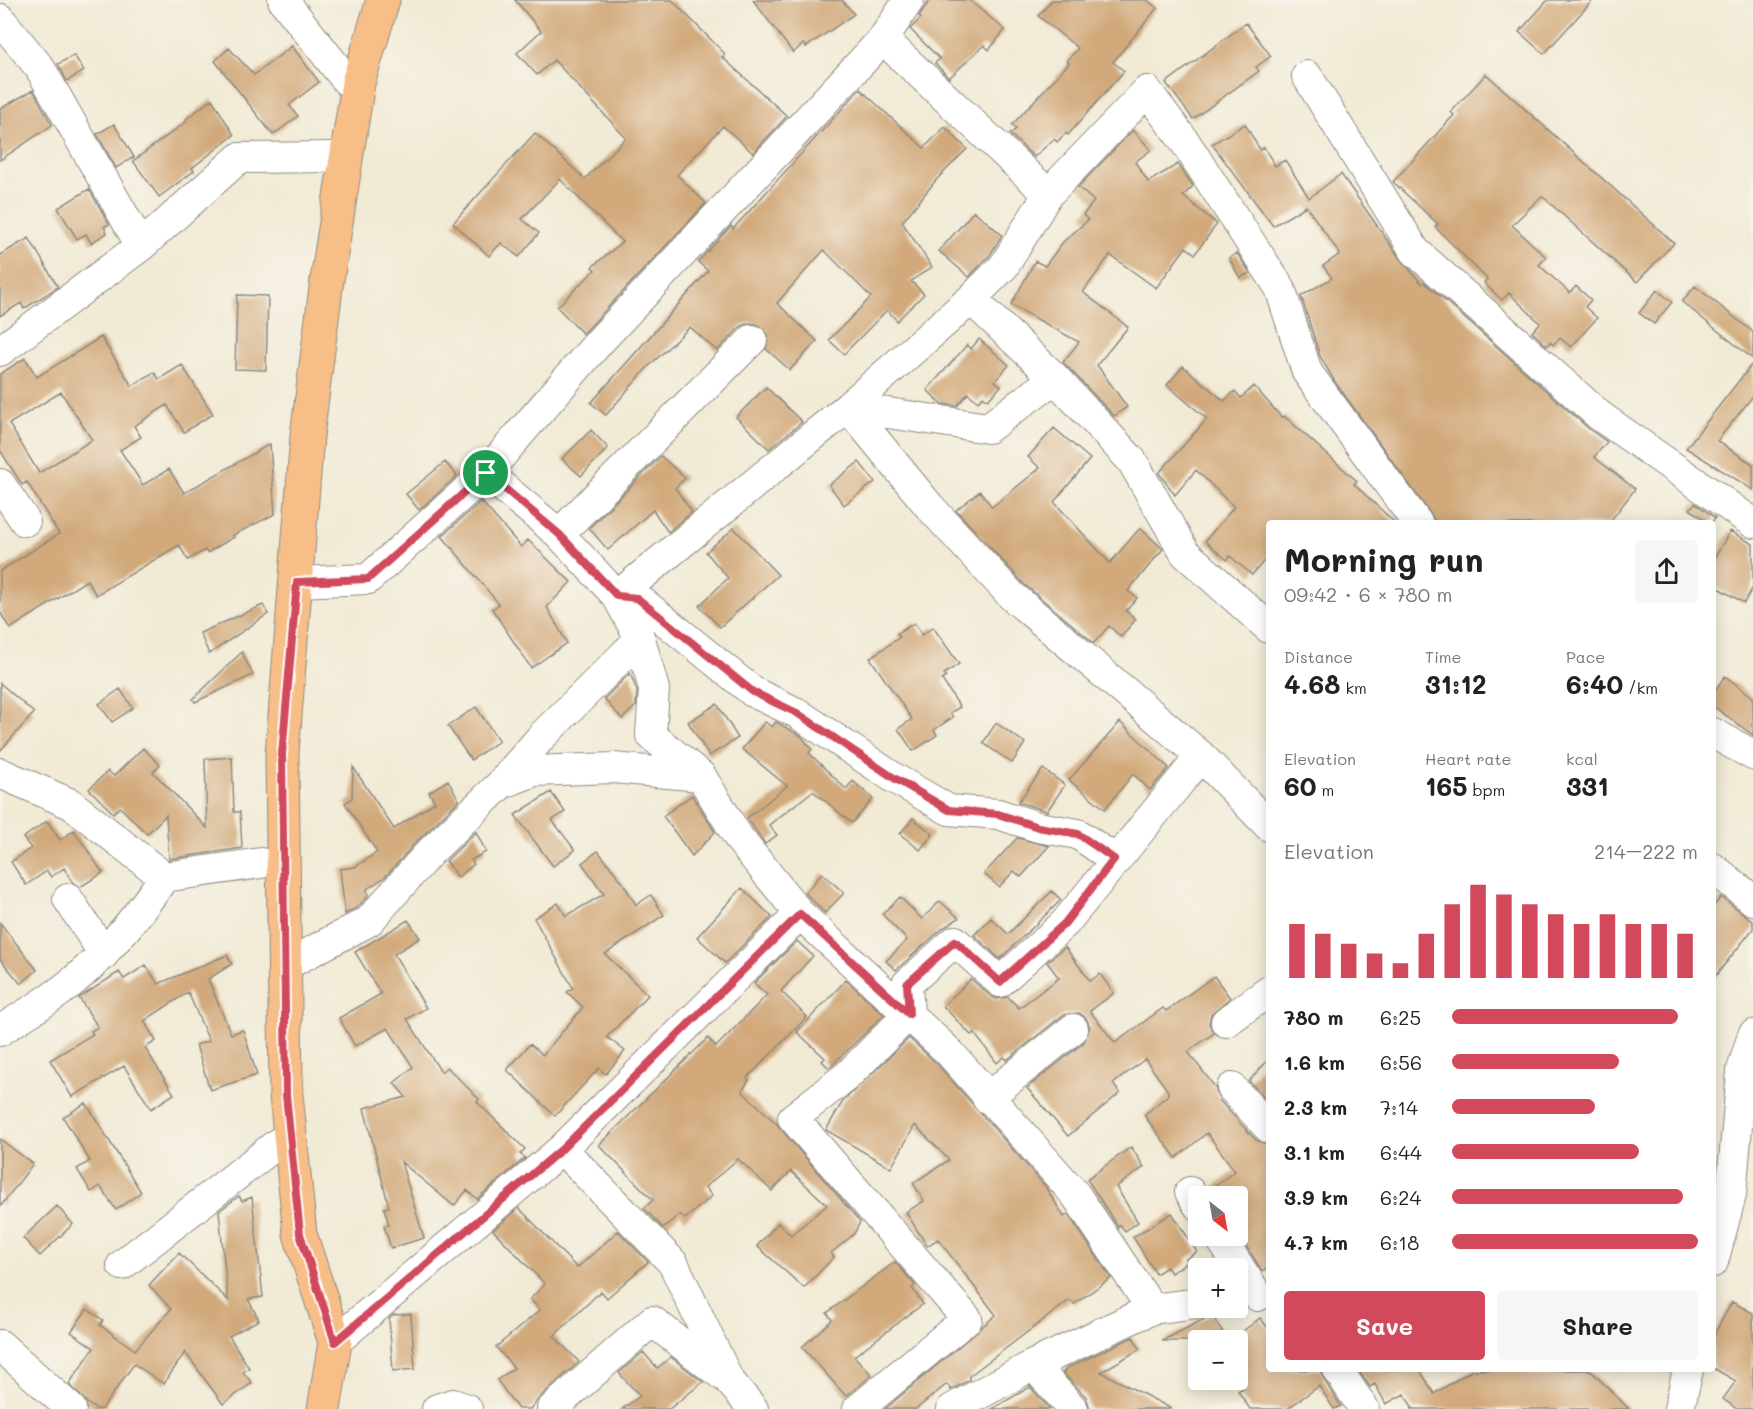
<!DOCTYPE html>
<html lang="en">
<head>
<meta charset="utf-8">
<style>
  :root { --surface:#fff; --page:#f6f6f6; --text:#222; --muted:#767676; --accent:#d1495b }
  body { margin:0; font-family:Mali,sans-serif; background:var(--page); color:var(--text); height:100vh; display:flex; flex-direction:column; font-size:22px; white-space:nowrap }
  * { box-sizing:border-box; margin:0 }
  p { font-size:20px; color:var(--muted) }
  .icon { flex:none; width:33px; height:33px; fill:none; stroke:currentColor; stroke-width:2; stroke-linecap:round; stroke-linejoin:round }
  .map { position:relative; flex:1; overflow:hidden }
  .panel { position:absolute; left:1266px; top:520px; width:450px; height:852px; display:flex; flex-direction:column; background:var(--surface); border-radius:6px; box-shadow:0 3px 15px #0003 }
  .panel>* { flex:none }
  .needle { width:39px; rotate:149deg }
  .buttons { position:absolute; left:1188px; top:1186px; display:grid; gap:12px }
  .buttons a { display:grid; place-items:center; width:60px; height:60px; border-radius:6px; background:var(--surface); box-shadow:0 3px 15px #0003; font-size:30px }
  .pin { position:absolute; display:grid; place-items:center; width:51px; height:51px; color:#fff; margin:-26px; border:3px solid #fff; border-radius:50%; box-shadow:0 2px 6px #0007 }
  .round { display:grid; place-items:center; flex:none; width:63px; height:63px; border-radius:6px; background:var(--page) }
  .overview { display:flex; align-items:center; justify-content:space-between; height:102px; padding:0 18px }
  h1 { font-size:33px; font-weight:800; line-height:45px }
  .stats { display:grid; grid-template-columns:repeat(3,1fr); gap:9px; height:102px; padding:6px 18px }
  .stats div { display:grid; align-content:center }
  .stats b { font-size:26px; font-weight:800 }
  .stats small { font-size:16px; font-weight:400 }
  .stats p { font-size:16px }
  .chart { height:168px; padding:12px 18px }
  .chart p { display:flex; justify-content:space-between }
  .chart svg { width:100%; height:108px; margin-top:6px; stroke:var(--accent); stroke-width:6 }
  .cta { display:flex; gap:12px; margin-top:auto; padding:12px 18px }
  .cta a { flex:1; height:69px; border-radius:6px; background:var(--accent); color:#fff; font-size:24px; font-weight:800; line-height:69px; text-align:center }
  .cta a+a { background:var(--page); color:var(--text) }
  ul { padding:0 18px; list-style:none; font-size:20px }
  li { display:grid; grid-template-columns:96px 72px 1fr; align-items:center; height:45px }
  li i { height:15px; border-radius:8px; background:var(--accent) }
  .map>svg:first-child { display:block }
</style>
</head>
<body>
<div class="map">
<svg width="1753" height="1409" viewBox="0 0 1753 1409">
  <rect width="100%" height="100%" fill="#f7f3e8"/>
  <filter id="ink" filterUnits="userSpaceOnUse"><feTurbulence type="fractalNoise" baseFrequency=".0167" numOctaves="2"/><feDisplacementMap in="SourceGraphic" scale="12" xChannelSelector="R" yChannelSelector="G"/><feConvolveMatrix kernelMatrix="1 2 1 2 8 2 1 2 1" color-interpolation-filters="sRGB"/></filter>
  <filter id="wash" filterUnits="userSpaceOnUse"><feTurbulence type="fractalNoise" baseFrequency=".008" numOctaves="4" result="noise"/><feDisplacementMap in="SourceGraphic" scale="24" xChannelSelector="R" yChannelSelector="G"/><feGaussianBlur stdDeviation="1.35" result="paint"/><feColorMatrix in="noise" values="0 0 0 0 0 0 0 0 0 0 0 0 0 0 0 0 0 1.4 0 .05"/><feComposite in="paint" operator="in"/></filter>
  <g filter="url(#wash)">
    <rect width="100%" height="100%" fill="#f1ead5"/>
    <g id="blocks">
      <path fill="#d1a97a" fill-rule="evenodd" d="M515,0H672L725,54L722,57L787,116L753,153L723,126L677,175L706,203L583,334L557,307L595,270L592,267L622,242L560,179L522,219L539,233L519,257L501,243L489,256L453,223L535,133L585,179L626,138L554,60L537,75L517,53L541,31Z
        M753,0H842L854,14L806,47L803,44L793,53Z
        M930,0H969L1005,30L989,50L984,45L949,78L935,63L940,59L910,29L921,18L919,16Z
        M1052,0H1147L1157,8L1113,62L1124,71L1068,135L1066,133L1057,142L1054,139L1034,157L1010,134L1016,129L1012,125L1069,63L1067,61L1078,48L1038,16Z
        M1548,0H1593L1544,54L1519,32Z
        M1246,23L1271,56L1256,67L1259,71L1193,119L1166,83Z
        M292,46L319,82L289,105L298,116L273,135L215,61L229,48L254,75Z
        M74,55L84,71L67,81L58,64Z
        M1486,74L1674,243L1637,282L1542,196L1512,225L1546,257L1539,265L1570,293L1576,286L1591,300L1585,307L1597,318L1571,347L1560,338L1553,345L1550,342L1547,346L1532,332L1540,323L1509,293L1502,300L1484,283L1487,279L1435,227L1438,224L1393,182L1454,115L1451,112Z
        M860,89L924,148L945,127L967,149L937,179L902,222L932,267L911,281L924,294L897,321L887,310L844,354L829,340L871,297L824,250L777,303L817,341L790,370L766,349L768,335L757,324L748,323L740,327L717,351L690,327L648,367L606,415L591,403L708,271L698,262L731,226L733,229Z
        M33,90L52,125L0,160V109Z
        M212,99L234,135L192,168L194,171L159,197L133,161L187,121L186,119Z
        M114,124L134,157L116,168L97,134Z
        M1245,124L1260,150L1264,147L1275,166L1285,160L1309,198L1341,174L1401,260L1422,284L1424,282L1589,429L1607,442L1594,457L1635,489L1608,524H1438L1335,382L1320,356L1301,296L1332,278L1323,266L1340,254L1306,206L1273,226L1212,144Z
        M1133,130L1151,150L1135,162L1148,182L1178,164L1193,186L1183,196L1217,224L1195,254L1186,247L1156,288L1110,255L1083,292L1128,327L1097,365L1127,407L1114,416L1063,362L1079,342L1011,305L1035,261L1045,266L1063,242L1088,220L1083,215L1094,201L1078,187Z
        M89,189L109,224L104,227L107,233L91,243L86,234L77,239L58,208Z
        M974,211L1002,235L990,255L969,277L939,251Z
        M29,238L58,287L24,309L21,303L0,316V255Z
        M1237,253L1250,273L1240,278L1229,258Z
        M1695,286L1753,332V359L1682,302Z
        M1657,290L1672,302L1654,324L1639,313Z
        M237,295L268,296L266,370L235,369Z
        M101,337L132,386L154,372L159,379L182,365L213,414L184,432L167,405L134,426L141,437L120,450L143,485L169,469L184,493L270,444L275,514L233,535L234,537L207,553L205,550L188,560L179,545L96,595L87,580L10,629L0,612V571L59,534L27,482L22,485L0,450V374L25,358L37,377ZM61,392L92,440L39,473L9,424Z
        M979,339L1009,365L995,381L1001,386L988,400L983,396L978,402L968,393L957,406L942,404L927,390L967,345L971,349Z
        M1753,363V396L1717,441L1753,464V490L1686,448Z
        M1183,366L1224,401L1235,391L1241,398L1254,386L1282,418L1284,416L1357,481L1354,484L1396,524H1269V555L1252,575L1230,556L1227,560L1205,541L1234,507L1196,470L1175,495L1159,473L1207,419L1167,385Z
        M766,387L802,422L769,449L736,417Z
        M1054,428L1090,459L1054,502L1110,563L1140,528L1163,549L1128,591L1137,598L1126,611L1136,619L1121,637L1109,626L1094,643L1024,584L956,510L980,491L992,507L1040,468L1028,457Z
        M591,430L608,448L581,476L562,459Z
        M661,456L685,478L675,488L692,512L668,532L653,510L608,550L589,528Z
        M445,462L457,476L419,510L406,494Z
        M859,462L875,482L844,505L829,485Z
        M481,501L521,547L528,540L571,582L547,607L567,643L531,668L492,609L499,604L442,536Z
        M1695,503L1715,518L1711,524L1690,509Z
        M734,528L778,575L720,627L699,606L728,578L706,552Z
        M1730,531L1753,544V587L1744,603L1713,585V561Z
        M263,605L268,614L209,654L200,633Z
        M914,623L922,635L933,627L959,664L944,674L946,677L942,680L960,707L950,713L953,717L934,730L937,735L913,751L898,729L912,719L870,658L900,637L897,634Z
        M242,652L253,675L195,702L193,699Z
        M630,673L637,691L636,706L622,719L604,699Z
        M1725,676L1753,697V735L1713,706V693Z
        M0,683L34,713L0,751Z
        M120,689L133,708L112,722L99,704Z
        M717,704L738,738L709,756L688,722Z
        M476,707L499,741L471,760L448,726Z
        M765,722L772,727L776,722L801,736L812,749L809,753L846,789L853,781L873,799L852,823L813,791L769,825L777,835L765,844L747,818L787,786L742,749Z
        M1120,722L1169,768L1150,790L1133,774L1105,809L1069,780Z
        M996,723L1025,743L1012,763L983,743Z
        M143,748L160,765L153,772L207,828L205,759L232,757L234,812H240L242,848L169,859L166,815L147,834L120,807L113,813L89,789L108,771L114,776Z
        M353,767L394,829L435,802L429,792L448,780L459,800L417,841L385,877L367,889L368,896L358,907L345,914L340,869L355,867L377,852L345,803L352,798Z
        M1043,769L1065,785L1047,811L1018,802Z
        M551,792L565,812L552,820L575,850L553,866L515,815Z
        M692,795L715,832L692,856L663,816Z
        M913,818L933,834L920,850L900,834Z
        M47,821L60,840L74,830L103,873L80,887L73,883L64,868L51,877L47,871L26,885L11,862L31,848L23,838Z
        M476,832L486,852L471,860L474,864L458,877L446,861Z
        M1017,838L1049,846L1021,877L1014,871L999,887L984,874Z
        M598,851L623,883L636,905L651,895L664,915L605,954L648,995L607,1037L625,1051L606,1074L599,1068L555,1116L507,1070L530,1044L543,1055L583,1007L567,992L573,988L534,918L558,903L566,916L604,894L582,863Z
        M822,873L844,893L825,913L805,893Z
        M742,888L772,917L725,963L697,937Z
        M1052,891L1061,900L1000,959L974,935L991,918L1008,934Z
        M900,897L922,919L940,901L959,918L943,928L896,970L886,961L907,940L882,914Z
        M1721,897L1753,921V929L1713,979V907Z
        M408,920L420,938L394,954L426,1008L407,1019L441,1072L447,1067L479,1099L477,1102L525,1149L520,1154L525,1158L477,1199L467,1190L454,1206L401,1162L424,1238L391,1248L384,1226L389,1225L384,1208L389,1207L364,1108L406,1097L394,1083L413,1067L388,1028L355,1046L339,1018L381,994L355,952Z
        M0,923L37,970L21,984L0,959Z
        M797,941L813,956L781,991L807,1017L747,1078L749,1080L742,1091L777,1124L860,1222L854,1234L831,1253L834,1257L804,1288L757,1246L778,1223L791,1235L827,1205L791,1171L772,1191L738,1159L705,1187L712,1196L685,1219L680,1214L663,1228L644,1208L653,1200L599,1145L708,1038L716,1047L767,995L754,983Z
        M1065,947L1090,981L1100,974L1114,993L1090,1011L1115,1043L1163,1008L1166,1011L1214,976L1230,998L1211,1014L1209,1024L1214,1033L1188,1052L1215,1087L1219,1100L1256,1140L1269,1145V1267L1262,1271L1238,1233V1197H1213L1209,1190L1235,1171L1207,1133L1176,1158L1144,1115L1168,1095V1091L1145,1059L1113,1084L1120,1093L1068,1136L1027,1088L1084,1042L1090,1027L1086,1018L1079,1013L1063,1015L1007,1060L1004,1057L997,1063L974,1033L971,1035L943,1006L971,979L989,995L996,999L1008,997L1019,1008L1059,978L1047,962Z
        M227,955L232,964L208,979L231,1034L243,1030L257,1075L210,1090L196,1045L209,1041L188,992L144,1021L156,1041L145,1048L174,1094L151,1109L124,1066L72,1097L50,1060L93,1034L91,1031L98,1027L79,998L119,972L124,979L146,965L158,984Z
        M846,980L884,1015L829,1068L822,1061L825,1058L797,1032Z
        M909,1038L937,1064L1045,1186L1064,1217L1068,1214L1111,1278L1074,1304L1070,1300L969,1376V1380L951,1390L947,1384L916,1409H885L996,1315L938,1239L927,1246L906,1212L924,1201L913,1183L949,1160L915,1125L891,1168L826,1130L843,1101Z
        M1269,1059V1103L1249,1081Z
        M86,1103L141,1192L116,1210L100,1186L91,1192L77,1169L90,1161L63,1117Z
        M0,1139L33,1164L0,1207Z
        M1131,1147L1144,1167L1116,1187L1138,1222L1125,1231L1120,1225L1118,1227L1087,1179Z
        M239,1196L242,1201L252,1197L263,1297L248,1299L259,1320L229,1336L249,1368L243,1372L252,1383L223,1404L185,1352L164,1384L134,1364L102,1409H96L87,1403L69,1384L94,1348L71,1332L87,1309L103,1320L100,1325L135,1350L171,1309L149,1285L179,1253L228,1300L219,1211Z
        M57,1206L73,1224L40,1256L23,1238Z
        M519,1208L577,1268L618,1231L648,1262L607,1298L601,1291L554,1336L579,1362L541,1396L530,1409H518L497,1380L514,1368L496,1347L540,1310L530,1299L545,1284L493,1230Z
        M1172,1213L1197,1252L1186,1259L1188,1262L1171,1273L1167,1267L1156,1274L1133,1237Z
        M895,1262L915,1285L912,1288L923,1304L854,1356L872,1375L846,1396L802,1347L832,1320L827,1313Z
        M1732,1302L1753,1313V1409H1737L1723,1399L1736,1381L1713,1368V1336Z
        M1211,1313L1228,1341H1162L1208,1317Z
        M411,1314L415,1369L393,1371L389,1319L393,1315Z
        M1260,1318L1269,1329V1370H1321L1324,1380L1341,1406L1334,1409L1319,1386L1287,1409H1250L1238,1391L1243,1388L1238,1381V1335Z
        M1133,1337L1140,1349L1101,1372L1172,1409H1090L1086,1397L1063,1373L1067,1368Z
        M643,1352L657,1368L671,1357L703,1382L669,1409H622L640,1396L619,1373Z
        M1358,1370H1420L1434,1394L1472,1370H1590L1629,1409H1411L1413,1408L1404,1394L1386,1404L1375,1384L1370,1387Z
        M1030,1387L1050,1409H992Z"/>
    </g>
  </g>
  <g filter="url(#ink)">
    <use href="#blocks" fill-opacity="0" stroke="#8e8a80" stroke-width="1.5"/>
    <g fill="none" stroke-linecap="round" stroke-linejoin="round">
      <defs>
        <path id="minor" d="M283,0L347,81
          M0,19L40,68L141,246
          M883,39L909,0
          M1307,76L1415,251L1600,416L1753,523
          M971,299L1055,378L1132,461L1185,553L1269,628
          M0,351L141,246L239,158L334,157
          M848,407L929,506L1012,596L1201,756L1269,826
          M848,407L988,428L1055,378
          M486,473L559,534L617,596L640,639L654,689L651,735L701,776
          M0,484L25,521
          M559,534L752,340
          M297,582L368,579L486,473L599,342L883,39L1048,194L1147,91L1185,142L1280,288L1307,372L1418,524
          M617,596L848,407L971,299L1004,266L1048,194
          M617,596L637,598L753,692L797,713L894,778L949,810L998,814L1038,827L1078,834L1114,859
          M1713,733L1753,755
          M0,773L71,804L164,877L261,863
          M503,781L544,734L640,639
          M1713,868L1753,900
          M68,899L104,954
          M286,965L369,921L429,853L501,784L534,771L613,768L701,776L740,840L800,914
          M1226,1022L1269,991
          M0,1031C20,1017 42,1005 62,990C103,959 136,919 164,877
          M1232,1088L1269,1128
          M987,1098L1073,1029
          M562,1149L673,1263L728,1379L753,1409
          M1190,1192L1198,1205
          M1219,1236L1258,1296
          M1713,1262L1731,1195L1742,1070L1753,1035
          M122,1265L278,1143
          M335,1342L562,1149L800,914L949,1052L1075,1194L1152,1309
          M0,1345L71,1409
          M1033,1365L1073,1409
          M1338,1370L1364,1409
          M437,1409L453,1404L467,1409
          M552,1409L652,1321L722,1375
          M858,1409L967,1319L793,1118L848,1075L909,1014L907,984L955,941L1000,982L1065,923L1201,756
          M952,1409L1033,1365L1152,1309L1198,1303
          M1679,1409L1688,1370"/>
        <path id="primary" d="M324,1409L335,1342L300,1234L286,1095L282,754L307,436L327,280L358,83L383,0"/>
      </defs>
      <use href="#minor" stroke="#8e8a80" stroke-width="32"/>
      <use href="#primary" stroke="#8e8a80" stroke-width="35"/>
      <use href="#minor" stroke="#fff" stroke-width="30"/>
      <use href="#primary" stroke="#f7be88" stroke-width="33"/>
    </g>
  </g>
  <g fill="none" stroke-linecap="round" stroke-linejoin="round" filter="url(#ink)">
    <defs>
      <path id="route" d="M486,473L559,534L617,596L637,598L753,692L797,713L894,778L949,810L998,814L1038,827L1078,834L1114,859L1065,923L1000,982L955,941L907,984L909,1014L800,914L562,1149L335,1342L300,1234L286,1095L282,754L297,582L368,579Z"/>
    </defs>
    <use href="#route" stroke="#fff" stroke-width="12"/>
    <use href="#route" stroke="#d1495b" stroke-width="8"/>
  </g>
</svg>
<div class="buttons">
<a><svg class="needle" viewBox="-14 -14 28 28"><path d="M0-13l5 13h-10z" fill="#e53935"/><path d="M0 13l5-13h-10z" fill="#767676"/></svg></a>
<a>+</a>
<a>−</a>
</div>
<div class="pin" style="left:486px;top:473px;background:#1e9e55"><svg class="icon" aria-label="arrive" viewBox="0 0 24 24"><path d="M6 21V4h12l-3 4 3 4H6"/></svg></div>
<section class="panel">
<div class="overview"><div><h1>Morning run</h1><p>09:42 · 6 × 780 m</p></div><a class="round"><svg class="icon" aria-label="share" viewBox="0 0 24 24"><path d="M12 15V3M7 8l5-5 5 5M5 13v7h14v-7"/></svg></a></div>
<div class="stats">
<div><p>Distance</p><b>4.68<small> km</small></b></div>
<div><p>Time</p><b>31:12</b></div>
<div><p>Pace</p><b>6:40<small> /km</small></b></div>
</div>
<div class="stats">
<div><p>Elevation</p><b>60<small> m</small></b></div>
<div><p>Heart rate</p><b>165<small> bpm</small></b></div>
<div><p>kcal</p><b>331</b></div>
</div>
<div class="chart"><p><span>Elevation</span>214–222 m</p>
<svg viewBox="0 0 160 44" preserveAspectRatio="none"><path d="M5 44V22M15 44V26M25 44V30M35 44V34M45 44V38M55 44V26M65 44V14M75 44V6M85 44V10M95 44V14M105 44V18M115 44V22M125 44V18M135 44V22M145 44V22M155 44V26"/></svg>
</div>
<ul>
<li><b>780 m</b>6:25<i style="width:92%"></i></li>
<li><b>1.6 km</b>6:56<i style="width:68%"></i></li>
<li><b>2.3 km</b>7:14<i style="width:58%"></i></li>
<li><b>3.1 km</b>6:44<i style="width:76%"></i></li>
<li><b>3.9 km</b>6:24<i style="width:94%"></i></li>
<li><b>4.7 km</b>6:18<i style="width:100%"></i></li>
</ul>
<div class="cta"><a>Save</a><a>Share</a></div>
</section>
</div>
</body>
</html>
